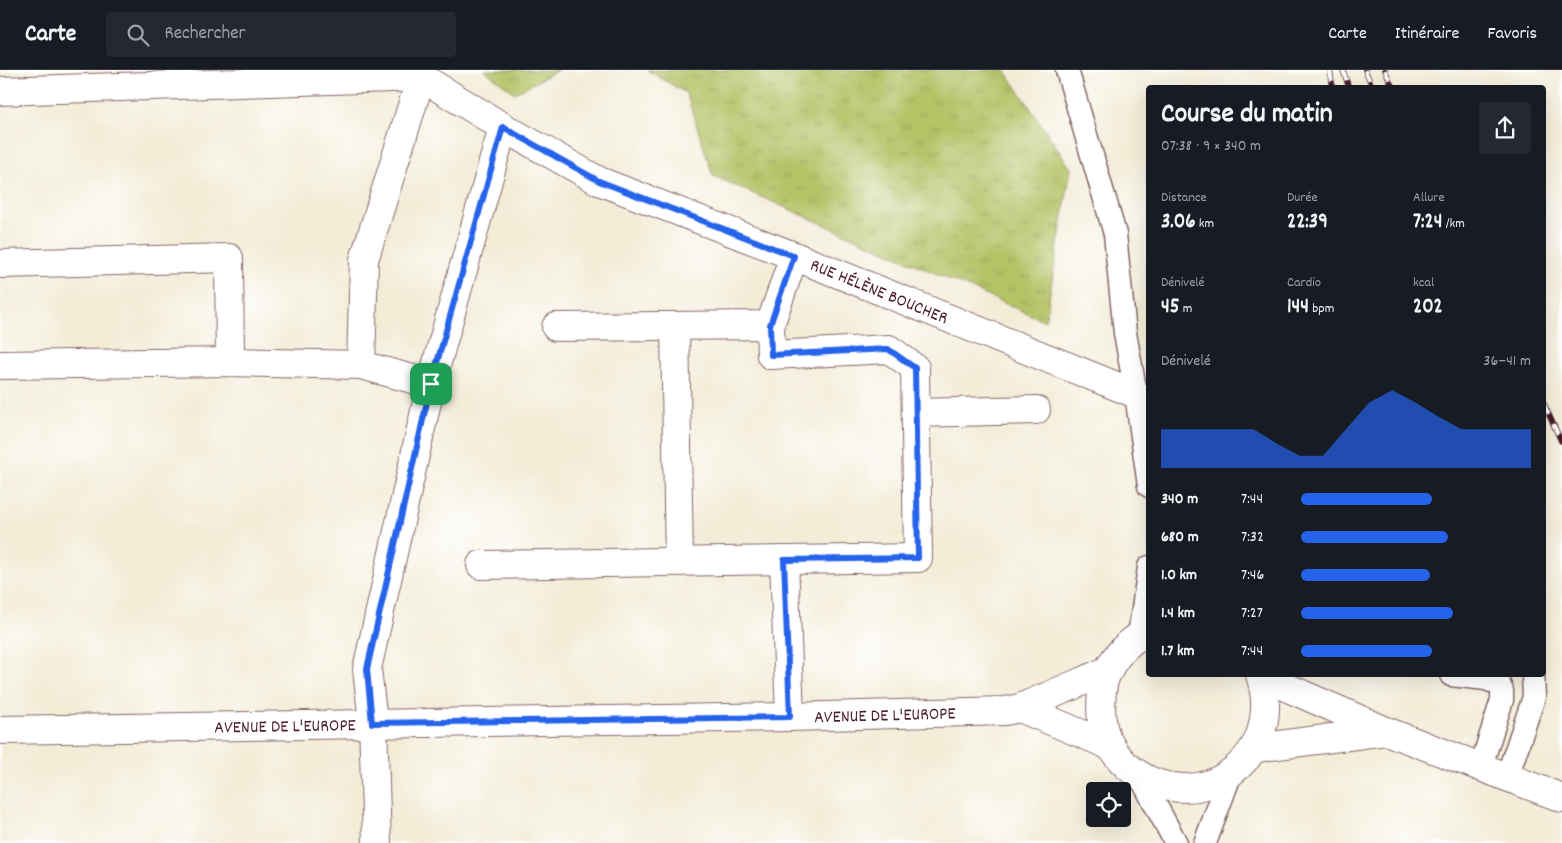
<!DOCTYPE html>
<html lang="fr">
<head>
<meta charset="utf-8">
<style>
  :root { --surface:#171b24; --page:#242831; --text:#f1f3f6; --muted:#9ea1a6; --line:#363941; --accent:#2563eb }
  body { margin:0; font-family:Dekko,sans-serif; background:var(--page); color:var(--text); height:100vh; display:flex; flex-direction:column; font-size:19px; white-space:nowrap }
  * { box-sizing:border-box; margin:0 }
  p { font-size:16px; color:var(--muted) }
  .icon { flex:none; width:28px; height:28px; fill:none; stroke:currentColor; stroke-width:2; stroke-linecap:round; stroke-linejoin:round }
  .map { position:relative; flex:1; overflow:hidden }
  .drawer { position:absolute; left:1146px; top:15px; width:400px; height:592px; display:flex; flex-direction:column; background:var(--surface); border-radius:5px; box-shadow:0 5px 20px #0002 }
  .drawer>* { flex:none }
  .controls { position:absolute; left:1086px; top:712px; display:grid; gap:10px }
  .controls a { display:grid; place-items:center; width:45px; height:45px; border-radius:5px; background:var(--surface); box-shadow:0 5px 20px #0002; font-size:25px }
  .pin { position:absolute; display:grid; place-items:center; width:42px; height:42px; color:#fff; margin:-21px; border-radius:10px; box-shadow:0 2px 8px #0006 }
  .round { display:grid; place-items:center; flex:none; width:52px; height:52px; border-radius:5px; background:var(--page) }
  .headline { display:flex; align-items:center; justify-content:space-between; height:85px; padding:0 15px }
  h1 { font-size:28px; font-weight:700; line-height:38px }
  .metrics { display:grid; grid-template-columns:repeat(3,1fr); gap:8px; height:85px; padding:5px 15px }
  .metrics div { display:grid; align-content:center }
  .metrics b { font-size:21px; font-weight:700 }
  .metrics small { font-size:14px; font-weight:400 }
  .metrics p { font-size:14px }
  .chart { height:140px; padding:10px 15px }
  .chart p { display:flex; justify-content:space-between }
  .chart svg { width:100%; height:90px; margin-top:5px; fill:var(--accent); opacity:.7 }
  ul { padding:0 15px; list-style:none; font-size:16px }
  li { display:grid; grid-template-columns:80px 60px 1fr; align-items:center; height:38px }
  li i { height:12px; border-radius:6px; background:var(--accent) }
  header { display:flex; align-items:center; gap:30px; box-sizing:border-box; height:70px; padding:0 25px; background:var(--surface); border-bottom:1px solid var(--line) }
  header strong { font-size:24px }
  nav { display:flex; gap:28px; margin-inline-start:auto; font-size:18px }
  .search { width:350px; height:45px; background:var(--page); display:flex; align-items:center; gap:12px; box-sizing:border-box; padding:0 18px; border-radius:5px; color:var(--muted); font-size:19px }
  .map>svg:first-child { display:block }
</style>
</head>
<body>
<header>
<strong>Carte</strong>
<div class="search"><svg class="icon" aria-label="search" viewBox="0 0 24 24"><circle cx="10" cy="10" r="6"/><path d="M15 15l6 6"/></svg>Rechercher</div>
<nav><a>Carte</a><a>Itinéraire</a><a>Favoris</a></nav>
</header>
<div class="map">
<svg width="1562" height="773" viewBox="0 0 1562 773">
  <defs>
    <pattern id="grass-tufts" width="24" height="20" patternUnits="userSpaceOnUse" patternTransform="scale(1.25)"><rect width="24" height="20" fill="#b4c366"/><path d="M3 7l-1-3M5 7V3M7 7l1-3M15 17l-1-3M17 17v-4M19 17l1-3" fill="none" stroke="#9ca759"/></pattern>
  </defs>
  <rect width="100%" height="100%" fill="#fff"/>
  <filter id="ink" filterUnits="userSpaceOnUse"><feTurbulence type="fractalNoise" baseFrequency=".02" numOctaves="2"/><feDisplacementMap in="SourceGraphic" scale="10" xChannelSelector="R" yChannelSelector="G"/><feConvolveMatrix kernelMatrix="1 2 1 2 8 2 1 2 1" color-interpolation-filters="sRGB"/></filter>
  <filter id="wash" filterUnits="userSpaceOnUse"><feTurbulence type="fractalNoise" baseFrequency=".0096" numOctaves="4" result="noise"/><feDisplacementMap in="SourceGraphic" scale="20" xChannelSelector="R" yChannelSelector="G"/><feGaussianBlur stdDeviation="1.12" result="paint"/><feColorMatrix in="noise" values="0 0 0 0 0 0 0 0 0 0 0 0 0 0 0 0 0 1.4 0 .05"/><feComposite in="paint" operator="in"/></filter>
  <g filter="url(#wash)">
    <rect width="100%" height="100%" fill="#f3ecd7"/>
    <path fill="url(#grass-tufts)" stroke="#7f7148" d="M484,0H558L515,23Z
      M647,0H1005L1071,99L1045,251L713,106L686,23Z"/>
  </g>
  <g filter="url(#ink)">
    <g fill="none" stroke-linecap="round" stroke-linejoin="round">
      <defs>
        <path id="service" d="M1067,0L1115,164L1125,263L1136,324L1149,416
          M1139,566L1149,497
          M1451,605L1486,609L1499,614L1502,621V630L1481,696
          M1140,706L1176,773
          M1507,707L1534,627L1533,605
          M1205,773L1231,703"/>
        <g id="minor">
          <path id="s1" d="M413,0L421,7L503,57L599,111L794,186L1136,324"/>
          <path d="M0,21L421,7L364,190L361,295"/>
          <path d="M0,194L229,188L230,292"/>
          <path d="M675,256L679,491"/>
          <path d="M556,257L770,255L794,186"/>
          <path d="M0,295L230,292L361,295L431,314"/>
          <path d="M916,343L1036,340"/>
          <path d="M784,490L790,647"/>
          <path d="M481,495L918,488L915,298L889,279L771,285L770,255"/>
          <path d="M1149,561C1126,571 1104,596 1102,622C1100,640 1101,661 1111,677C1135,714 1182,729 1221,709C1238,699 1251,686 1259,668C1267,647 1267,626 1260,605"/>
          <path d="M1261,606L1386,661L1562,728"/>
          <path d="M1020,638L1111,676"/>
          <path id="s2" d="M0,660L790,647L1005,641L1020,638L1109,600"/>
          <path d="M1255,678L1386,661"/>
          <path d="M377,773L373,653L367,599L431,314L503,57"/>
        </g>
      </defs>
      <use href="#service" stroke="#856767" stroke-width="25"/>
      <use href="#minor" stroke="#856767" stroke-width="30"/>
      <use href="#service" stroke="#fff" stroke-width="22"/>
      <use href="#minor" stroke="#fff" stroke-width="28"/>
      <defs>
        <path id="rail" d="M1330,0L1333,18
          M1343,0L1349,18
          M1365,0L1373,18
          M1385,0L1393,18
          M1544,334L1561,371"/>
      </defs>
      <use href="#rail" stroke="#4a1f2b" stroke-width="5.5"/>
      <use href="#rail" stroke="#fff" stroke-width="4" stroke-dasharray="11" stroke-linecap="butt"/>
    </g>
  </g>
  <g fill="none" stroke-linecap="round" stroke-linejoin="round" filter="url(#ink)">
    <defs>
      <path id="route" d="M503,57L599,111L794,186L770,255L771,285L888,279L915,298L918,488L784,490L790,647L372,653L367,599L431,314Z"/>
    </defs>
    <use href="#route" stroke="#fff" stroke-width="10"/>
    <use href="#route" stroke="#2563eb" stroke-width="6"/>
  </g>
  <g text-anchor="middle" stroke-width="4" stroke-linejoin="round" paint-order="stroke">
    <g font-size="18" fill="#4a1f2b" stroke="#fff">
      <text dy="6" stroke="none"><textPath href="#s1" startOffset="518">RUE HÉLÈNE BOUCHER</textPath></text>
      <text dy="6" stroke="none"><textPath href="#s2" startOffset="885">AVENUE DE L'EUROPE</textPath></text>
      <text dy="6" stroke="none"><textPath href="#s2" startOffset="285">AVENUE DE L'EUROPE</textPath></text>
    </g>
  </g>
</svg>
<div class="controls">
<a><svg class="icon" aria-label="locate" viewBox="0 0 24 24"><circle cx="12" cy="12" r="6"/><path d="M12 2v4M12 18v4M2 12h4M18 12h4"/></svg></a>
</div>
<div class="pin" style="left:431px;top:314px;background:#1e9e55"><svg class="icon" aria-label="arrive" viewBox="0 0 24 24"><path d="M6 21V4h12l-3 4 3 4H6"/></svg></div>
<section class="drawer">
<div class="headline"><div><h1>Course du matin</h1><p>07:38 · 9 × 340 m</p></div><a class="round"><svg class="icon" aria-label="share" viewBox="0 0 24 24"><path d="M12 15V3M7 8l5-5 5 5M5 13v7h14v-7"/></svg></a></div>
<div class="metrics">
<div><p>Distance</p><b>3.06<small> km</small></b></div>
<div><p>Durée</p><b>22:39</b></div>
<div><p>Allure</p><b>7:24<small> /km</small></b></div>
</div>
<div class="metrics">
<div><p>Dénivelé</p><b>45<small> m</small></b></div>
<div><p>Cardio</p><b>144<small> bpm</small></b></div>
<div><p>kcal</p><b>202</b></div>
</div>
<div class="chart"><p><span>Dénivelé</span>36–41 m</p>
<svg viewBox="0 0 160 44" preserveAspectRatio="none"><path d="M0 44V25L10 25L20 25L30 25L40 25L50 32L60 38L70 38L80 25L90 12L100 6L110 12L120 19L130 25L140 25L150 25L160 25V44z"/></svg>
</div>
<ul>
<li><b>340 m</b>7:44<i style="width:57%"></i></li>
<li><b>680 m</b>7:32<i style="width:64%"></i></li>
<li><b>1.0 km</b>7:46<i style="width:56%"></i></li>
<li><b>1.4 km</b>7:27<i style="width:66%"></i></li>
<li><b>1.7 km</b>7:44<i style="width:57%"></i></li>
</ul>
</section>
</div>
</body>
</html>
